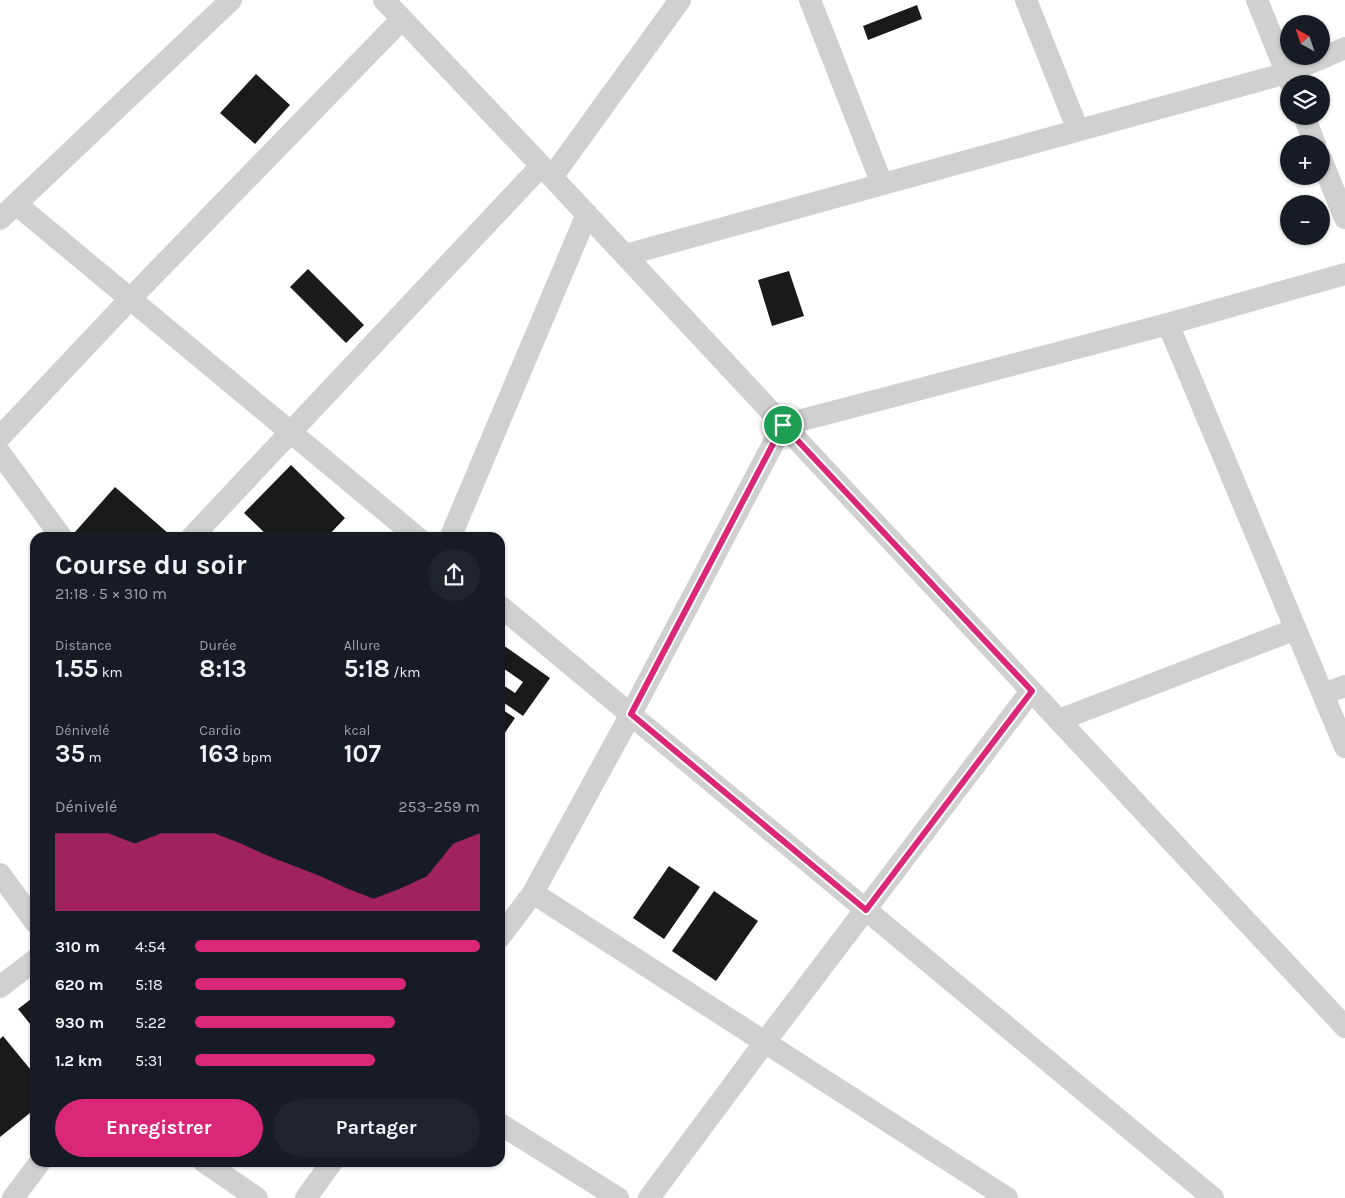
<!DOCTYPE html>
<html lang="fr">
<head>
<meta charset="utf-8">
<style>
  :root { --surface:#171b24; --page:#20242c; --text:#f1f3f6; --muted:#9ea1a6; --accent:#db2777 }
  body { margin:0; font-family:Karla,sans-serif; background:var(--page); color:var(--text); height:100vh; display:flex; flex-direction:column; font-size:19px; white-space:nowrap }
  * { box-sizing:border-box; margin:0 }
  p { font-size:16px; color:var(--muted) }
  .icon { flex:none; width:28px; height:28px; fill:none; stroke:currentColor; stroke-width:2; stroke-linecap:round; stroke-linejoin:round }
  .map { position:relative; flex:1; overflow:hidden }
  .drawer { position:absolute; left:30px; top:532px; width:475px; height:635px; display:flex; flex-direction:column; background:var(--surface); border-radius:15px; box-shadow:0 1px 4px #0004 }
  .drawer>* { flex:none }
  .needle { width:32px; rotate:320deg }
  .fabs { position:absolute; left:1280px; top:15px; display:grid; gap:10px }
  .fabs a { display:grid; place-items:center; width:50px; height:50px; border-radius:50%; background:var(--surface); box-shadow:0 1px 4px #0004; font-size:25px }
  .pin { position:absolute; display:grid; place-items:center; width:42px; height:42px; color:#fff; margin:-21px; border:2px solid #fff; border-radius:50%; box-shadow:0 1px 5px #0007 }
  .round { display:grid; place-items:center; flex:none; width:52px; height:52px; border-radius:26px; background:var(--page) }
  .overview { display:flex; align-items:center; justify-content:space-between; height:85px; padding:0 25px }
  h1 { font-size:28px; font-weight:700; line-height:38px }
  .figures { display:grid; grid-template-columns:repeat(3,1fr); gap:8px; height:85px; padding:5px 25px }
  .figures div { display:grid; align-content:center }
  .figures b { font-size:25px; font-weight:700 }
  .figures small { font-size:14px; font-weight:400 }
  .figures p { font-size:14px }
  .chart { height:140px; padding:10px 25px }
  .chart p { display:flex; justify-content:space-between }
  .chart svg { width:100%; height:90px; margin-top:5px; fill:var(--accent); opacity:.7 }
  .action { display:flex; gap:10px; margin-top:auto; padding:10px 25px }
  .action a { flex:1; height:58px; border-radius:30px; background:var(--accent); color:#fff; font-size:20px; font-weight:700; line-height:58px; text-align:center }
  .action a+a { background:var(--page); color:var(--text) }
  ul { padding:0 25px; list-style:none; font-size:16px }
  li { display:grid; grid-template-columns:80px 60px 1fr; align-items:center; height:38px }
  li i { height:12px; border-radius:6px; background:var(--accent) }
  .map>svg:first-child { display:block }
</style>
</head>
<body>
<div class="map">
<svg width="1345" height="1198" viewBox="0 0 1345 1198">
  <rect width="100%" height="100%" fill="#fff"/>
  <path fill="#1a1a1a" d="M917,5L922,19L868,40L863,26Z
    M256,74L290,105L255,144L220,113Z
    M308,269L364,325L346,343L290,287Z
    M789,271L804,316L772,326L758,280Z
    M291,465L345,518L326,538H270L244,513Z
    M115,487L169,534L166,538H81L75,532Z
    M500,643L550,678L523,716L500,700V683L515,693L523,682L500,666Z
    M500,708L515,718L500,740Z
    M669,866L700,887L664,939L633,918Z
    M714,891L758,921L716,981L672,951Z
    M35,996V1030L18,1009Z
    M3,1036L35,1075V1109L0,1137V1039Z"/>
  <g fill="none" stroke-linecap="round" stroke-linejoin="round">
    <path stroke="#d0d0d0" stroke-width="22" d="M384,0L552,177L1345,1027
      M810,0L882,184
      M1026,0L1078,130
      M1257,0L1291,84
      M1304,116L1315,144
      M1321,159L1345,218
      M552,177L680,0
      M16,204L418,538
      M0,219L231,0
      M625,255L1287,73L1345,48
      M1168,324L1345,747
      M0,437L130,299L402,19
      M0,453L62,538
      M191,538L541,166
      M450,538L587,214
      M500,606L1213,1198
      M1323,694L1345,686
      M1059,720L1296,629
      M0,874L35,922
      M533,893L1007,1198
      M500,937L533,893L631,714L783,425L1168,324L1345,274
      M0,987L35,960
      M500,1124L618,1198
      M204,1162L257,1198
      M13,1198L40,1162
      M306,1198L332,1162
      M649,1198L765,1042L1031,691"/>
  </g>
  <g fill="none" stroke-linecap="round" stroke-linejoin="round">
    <defs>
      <path id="route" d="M783,425L1032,691L866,910L631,714Z"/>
    </defs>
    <use href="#route" stroke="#fff" stroke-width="10"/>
    <use href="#route" stroke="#db2777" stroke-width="6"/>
  </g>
</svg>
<div class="fabs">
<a><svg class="needle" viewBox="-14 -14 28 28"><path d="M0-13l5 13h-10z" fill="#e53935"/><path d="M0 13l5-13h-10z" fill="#9ea1a6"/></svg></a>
<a><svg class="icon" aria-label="layers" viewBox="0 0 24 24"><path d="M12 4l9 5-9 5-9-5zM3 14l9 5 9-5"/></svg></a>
<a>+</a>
<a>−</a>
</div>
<div class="pin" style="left:783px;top:425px;background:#1e9e55"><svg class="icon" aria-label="arrive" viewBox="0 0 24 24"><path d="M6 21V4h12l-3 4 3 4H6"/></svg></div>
<section class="drawer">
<div class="overview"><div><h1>Course du soir</h1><p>21:18 · 5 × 310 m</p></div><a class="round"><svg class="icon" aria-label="share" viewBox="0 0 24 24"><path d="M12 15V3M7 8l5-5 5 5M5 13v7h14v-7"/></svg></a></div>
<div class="figures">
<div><p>Distance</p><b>1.55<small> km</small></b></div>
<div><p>Durée</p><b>8:13</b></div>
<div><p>Allure</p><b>5:18<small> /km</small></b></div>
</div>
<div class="figures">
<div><p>Dénivelé</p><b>35<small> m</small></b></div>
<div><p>Cardio</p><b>163<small> bpm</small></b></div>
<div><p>kcal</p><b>107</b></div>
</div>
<div class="chart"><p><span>Dénivelé</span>253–259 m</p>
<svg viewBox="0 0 160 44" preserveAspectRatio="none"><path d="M0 44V6L10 6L20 6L30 11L40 6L50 6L60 6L70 11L80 17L90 22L100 27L110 33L120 38L130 33L140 27L150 11L160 6V44z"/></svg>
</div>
<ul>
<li><b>310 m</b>4:54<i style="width:100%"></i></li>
<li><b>620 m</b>5:18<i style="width:74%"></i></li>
<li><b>930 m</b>5:22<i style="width:70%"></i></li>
<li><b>1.2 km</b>5:31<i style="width:63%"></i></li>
</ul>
<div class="action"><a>Enregistrer</a><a>Partager</a></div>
</section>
</div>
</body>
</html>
